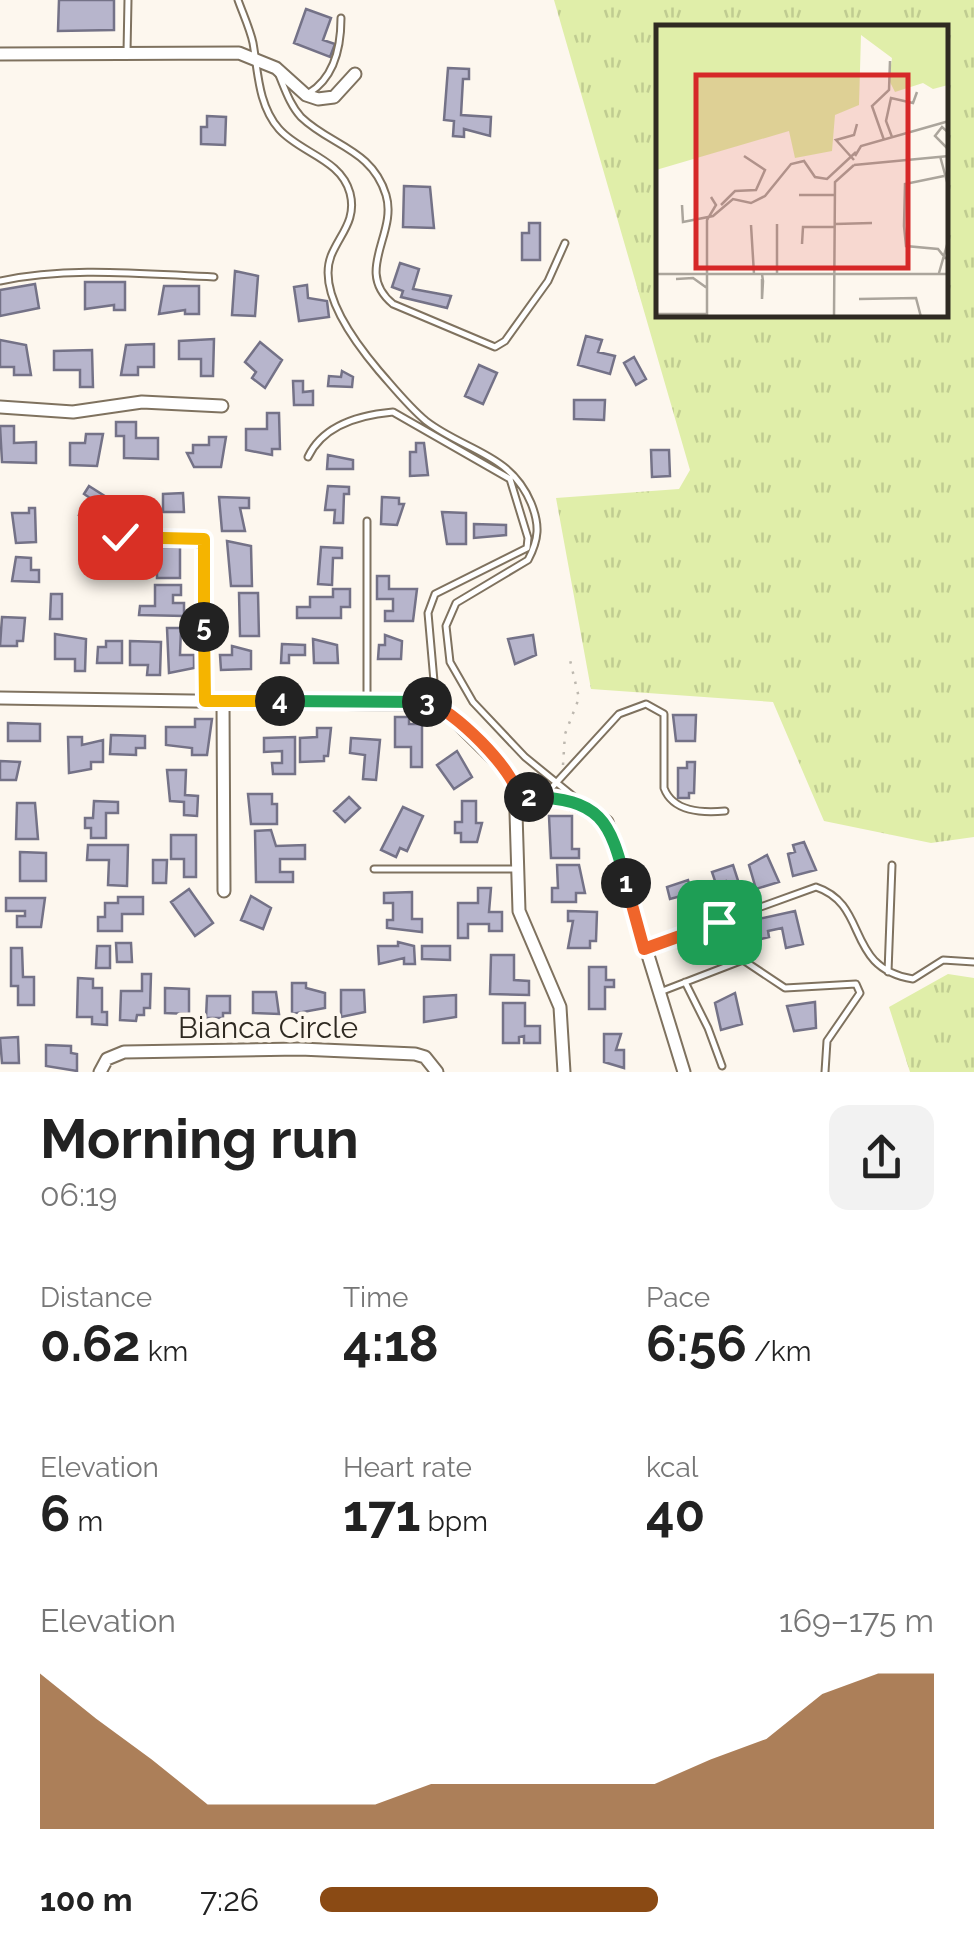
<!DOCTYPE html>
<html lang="en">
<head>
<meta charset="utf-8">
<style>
  :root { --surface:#fff; --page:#f2f2f2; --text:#222; --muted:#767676; --accent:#8a4a14 }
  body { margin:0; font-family:Raleway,sans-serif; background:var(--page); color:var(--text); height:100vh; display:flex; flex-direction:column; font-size:38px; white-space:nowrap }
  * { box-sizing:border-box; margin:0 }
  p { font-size:32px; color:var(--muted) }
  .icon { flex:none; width:55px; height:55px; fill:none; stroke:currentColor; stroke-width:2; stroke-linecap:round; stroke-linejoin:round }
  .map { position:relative; height:1072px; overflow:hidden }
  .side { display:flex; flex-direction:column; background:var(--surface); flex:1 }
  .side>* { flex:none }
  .pin { position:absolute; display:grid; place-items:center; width:85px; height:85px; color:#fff; margin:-42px; border-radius:20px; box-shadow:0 5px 15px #0006 }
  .km { position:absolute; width:50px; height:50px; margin:-25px; border-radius:50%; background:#222; color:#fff; font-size:28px; line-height:50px; text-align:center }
  .round { display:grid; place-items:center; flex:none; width:105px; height:105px; border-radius:20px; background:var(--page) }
  .summary { display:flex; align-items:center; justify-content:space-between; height:170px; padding:0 40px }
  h1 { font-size:55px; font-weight:700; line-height:75px }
  .figures { display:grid; grid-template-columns:repeat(3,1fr); gap:15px; height:170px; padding:10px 40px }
  .figures div { display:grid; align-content:center }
  .figures b { font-size:50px; font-weight:700 }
  .figures small { font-size:28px; font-weight:400 }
  .figures p { font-size:28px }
  .chart { height:280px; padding:20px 40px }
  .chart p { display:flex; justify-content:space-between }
  .chart svg { width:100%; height:180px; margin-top:10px; fill:var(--accent); opacity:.7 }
  ul { padding:0 40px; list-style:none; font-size:32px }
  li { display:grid; grid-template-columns:160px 120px 1fr; align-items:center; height:75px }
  li i { height:25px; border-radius:12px; background:var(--accent) }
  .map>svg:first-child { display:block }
</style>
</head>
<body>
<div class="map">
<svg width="974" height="1072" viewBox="0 0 974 1072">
  <defs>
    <pattern id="grass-tufts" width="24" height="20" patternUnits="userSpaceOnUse" patternTransform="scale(2.5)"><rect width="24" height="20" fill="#e0eea9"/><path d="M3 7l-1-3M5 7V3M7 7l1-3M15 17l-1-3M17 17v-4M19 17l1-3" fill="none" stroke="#c0cc91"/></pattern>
  </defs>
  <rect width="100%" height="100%" fill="#fdf7ee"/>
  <path fill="url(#grass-tufts)" fill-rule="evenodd" d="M554,0H974V837L931,843L824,821L773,702L591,689L556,498L679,489L690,470ZM659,28H946V315H659Z
    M948,974L974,978V1072H910L889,1007Z"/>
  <path fill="#b7b5cc" stroke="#747287" stroke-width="2.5" d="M59,0H114V30L58,31Z
    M306,9L331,18L323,40L335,44L330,57L294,43Z
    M448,68L469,69V79H463L461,115L491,117L490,136L464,129V137L453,136L454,121L444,120Z
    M207,116L226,117L225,145L201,144V127H207Z
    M404,186L430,187L434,228L403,227Z
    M529,223H540V260H522V233H529Z
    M400,263L419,269L413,289L451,296L447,308L401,297L403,291L392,287Z
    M235,271L258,276L255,316L232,315Z
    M85,282H125V310H114V305L85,309Z
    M35,284L39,308L0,316V290Z
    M307,285L308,298L327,301L329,317L299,321L294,287Z
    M164,286H199V314H185V310L159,314Z
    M586,336L602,340L598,352L615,356L610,374L578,365Z
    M214,339L213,376H201V359H179V341Z
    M0,340L26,345L31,375H14V367H0Z
    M260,342L282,360L265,388L252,378L256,372L245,362Z
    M154,344V367H138V375H121L126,345Z
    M92,350L93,387H80V370H54V351Z
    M634,357L646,379L636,385L624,363Z
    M479,365L497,373L483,404L465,396Z
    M342,371L353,377L352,387L328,386L329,376L341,377Z
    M293,381H303V392L313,391V405H294Z
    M574,400H605L604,420L574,419Z
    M267,413H279L280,449H272V455L246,450V429H267Z
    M116,422H136V438H158V459L124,458V436H116Z
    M0,426H14V443L36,442V463L2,462Z
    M86,434H103L97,466L70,465V443H85Z
    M209,437H226L221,467H194L187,453H193V445H209Z
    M416,443H424L428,475L410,476V452H416Z
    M651,450H669L670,476L652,477Z
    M328,455L353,460V469H327Z
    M89,486L114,502L98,527L79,515L90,498L84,494Z
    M328,486L349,487V494H344L343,523H334L335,510H325Z
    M183,493L184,512H163V494Z
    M219,497L249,498V508H240L245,531H222Z
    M382,497L399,498V504H404L397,525L381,524Z
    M29,508H35L36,542L16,543L12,513H29Z
    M442,512L466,513V544H447Z
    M474,524L506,525V535L474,538Z
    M227,541L251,546L252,586H231Z
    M141,547H180V578H157V557H141Z
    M321,547L342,548V558H333L332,585L318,584Z
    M16,557L31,558V570H39V582L12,581Z
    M377,576H389V589H417L413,621H385V611H393V599H377Z
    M155,585H181V595H173V603H184V616L139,615L140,606H155Z
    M333,589H350V607H341V618H297V607H310V597H333Z
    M239,593H258L259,636H240Z
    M51,594H62V619H50Z
    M2,617L25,618L23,641H17V646H0Z
    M167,628H181L180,655H194V668L169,673Z
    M55,634L86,639L85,671H75V659H55Z
    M385,635L402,641L401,659H378L379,645H385Z
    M533,635L536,655L515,664L508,639Z
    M313,639L337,645L338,663H314Z
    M106,641H122V663H97L98,647H106Z
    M130,641L161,642L160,675H147L148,665H130Z
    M282,644L305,645V655H289V663H281Z
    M232,646L251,651V669L221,670L220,655H232Z
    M673,715H696L695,741H676Z
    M395,717H409V724H422V767H411V747H395Z
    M195,719H212L207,755H192V748L166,745V727H195Z
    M8,723L40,724V741H8Z
    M317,728H331L328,756H324V761L300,762V738L317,737Z
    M111,735L145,736V748H136V755L110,754Z
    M68,737H82V745L103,740V762H91V769L69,773Z
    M295,737V774H273L272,763H282V751L264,752V738Z
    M351,738L380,740L376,780L363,779L365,755L350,753Z
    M457,751L472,777L454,789L437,765Z
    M0,761L20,762L16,780H0Z
    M687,762H695L694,793H689V798H678V768H687Z
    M167,770H186L185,795L198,796L197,816L184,815V802L170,801Z
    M248,794H272V804H277V824H251Z
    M349,797L360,808L345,822L334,811Z
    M94,801L118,802V813H106V838H91V828H85V818H93Z
    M462,801H476V823H482L477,842H461V833H455V822H462Z
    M17,803H35L38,839H16Z
    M403,807L423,816L407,851L400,848L396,857L381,850Z
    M549,816H572V849H579V858H551Z
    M271,830L276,846L305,845V859H280V872H293V882H256L255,831Z
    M171,835H196V877H184V859H171Z
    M804,842L816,870L793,876L788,854L795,852L793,845Z
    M88,845H128L127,886L108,885L109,860H87Z
    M20,852L46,853V881H20Z
    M767,855L779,882L756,889L749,865Z
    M153,860H167L166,883H153Z
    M557,865H579L585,893H576V902H552V888H558Z
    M733,865L743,896L732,900L726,881L716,884L712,872Z
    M688,880L698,912L687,915L681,896L670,899L667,887Z
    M478,888H491L489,912H502V931H489V924H468V938H458V903H478Z
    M189,889L213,923L195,936L171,902Z
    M412,892V919H422V932L387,928V920H393V903H384V893Z
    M251,896L271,908L263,929L241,920Z
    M118,897H143V914H122V931H98V917H105V903H118Z
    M6,898H45L41,927H17V916H25V911H6Z
    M568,911L597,912L596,941H590V948H568L573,921H568Z
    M795,911L803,944L786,948L782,928L768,931L769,937L761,939L756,933L754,920Z
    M717,933L722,948L692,954L688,944Z
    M398,942L414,946L415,964H404V958L379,964L378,946H398Z
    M116,943H131L132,962H117Z
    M97,946H110V968H96Z
    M422,946H450V960L422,959Z
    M11,948H22L23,977H34V1005H18V986H11Z
    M491,955H514V980L529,981V995L490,994Z
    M589,967H606V980H614V987H605V1009H589Z
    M142,974H151L150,1008H144V1015H137L136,1021L120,1020L121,991H142Z
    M78,978L93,979V988H102V1012H107V1025L92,1024V1017H77Z
    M292,983H306V988L325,993V1008L292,1014Z
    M165,988L189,989V1014L165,1013Z
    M341,990H364L365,1012L341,1017Z
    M253,992H276L279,1014L253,1013Z
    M735,993L742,1024L721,1030L715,1003Z
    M456,995V1017L424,1022V997Z
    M207,996H230V1013H223V1018H206Z
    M815,1002L816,1028L794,1031L787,1006Z
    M503,1003H525V1026H540V1043H524V1036L519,1037V1043H503Z
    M604,1034H621L616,1050H624V1068L604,1062Z
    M18,1037L19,1063H2L0,1038Z
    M46,1045L71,1046V1053L77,1054V1071L46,1066Z"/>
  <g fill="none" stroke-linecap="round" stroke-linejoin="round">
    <defs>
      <path id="service" d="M238,0C243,14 250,29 253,43C258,71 258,105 279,129C300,153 341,159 350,193C357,220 340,234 331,256C317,293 357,345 379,371C394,388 409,407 426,421C465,451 510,453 531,503C540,525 539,539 528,560L456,603L446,626L450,662L473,702L525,757L584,805
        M127,52L128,0
        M279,75C285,89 290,105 301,117C331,146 372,149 386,195C398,234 353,271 393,304L495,347L505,341L548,281L565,243
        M309,93C335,77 341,47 341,18
        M0,281C69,266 143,274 214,277
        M308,457C323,425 359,415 393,412L510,479L528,538L527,548L435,594L428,613L436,704
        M367,521V701
        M545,795L619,714L646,704L664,714V788C673,812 702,813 725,811
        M374,869H515
        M647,948L816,887C870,905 844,968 913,979L943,960L974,962
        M888,972L892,865
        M685,982L708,1028L722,1066
        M660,992L743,960L785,988L856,984L860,993L827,1041L825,1072"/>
      <path id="minor" d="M0,54L239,53L276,68L306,95L318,99L334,97L355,74
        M0,407L73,412L142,402L222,406
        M120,537L204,539L205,701
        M0,698L439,705L515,780L519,911L560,1007L564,1072
        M223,701L224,891
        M518,797C551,797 580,802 607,822L684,1072
        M100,1072L107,1059L124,1052L300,1049L415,1054L425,1057L437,1072"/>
    </defs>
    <use href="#service" stroke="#7f725f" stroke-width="9"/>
    <use href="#minor" stroke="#7f725f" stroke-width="15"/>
    <path stroke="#bdb8af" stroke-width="2.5" stroke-dasharray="2.5 8" stroke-linecap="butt" d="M563,765L565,734L579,698L570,660"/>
    <use href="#service" stroke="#fff" stroke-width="5"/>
    <use href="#minor" stroke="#fff" stroke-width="11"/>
  </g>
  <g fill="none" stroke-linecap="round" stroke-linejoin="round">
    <defs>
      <path id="split-1" d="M626,883L644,949L719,922"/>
      <path id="split-2" d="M529,797C601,798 610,821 626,883"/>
      <path id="split-3" d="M427,702C451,707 517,772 518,797H529"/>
      <path id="split-4" d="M280,701L427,702"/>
      <path id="split-5" d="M204,627L205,701H280"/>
      <path id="split-6" d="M120,537L204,539V627"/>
    </defs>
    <use href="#split-1" stroke="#fff" stroke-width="20"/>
    <use href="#split-2" stroke="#fff" stroke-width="20"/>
    <use href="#split-3" stroke="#fff" stroke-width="20"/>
    <use href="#split-4" stroke="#fff" stroke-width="20"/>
    <use href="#split-5" stroke="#fff" stroke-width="20"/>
    <use href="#split-6" stroke="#fff" stroke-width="20"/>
    <use href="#split-1" stroke="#f0652b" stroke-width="12"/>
    <use href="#split-2" stroke="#22a559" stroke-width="12"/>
    <use href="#split-3" stroke="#f0652b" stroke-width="12"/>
    <use href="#split-4" stroke="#22a559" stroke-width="12"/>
    <use href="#split-5" stroke="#f5b400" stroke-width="12"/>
    <use href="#split-6" stroke="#f5b400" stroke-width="12"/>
  </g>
  <g text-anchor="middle" stroke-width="9" stroke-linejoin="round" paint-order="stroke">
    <g font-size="30" fill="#2f2a22" stroke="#fdf7ee">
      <text x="268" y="1038">Bianca Circle</text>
    </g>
  </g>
  <g transform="translate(656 25)">
    <rect width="292" height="292" fill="#fdf7ee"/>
    <path d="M0,1H292V60L277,64L267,58L239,67L233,55L236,33L205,10L203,80L179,90L176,126L139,133L133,106L0,145Z" fill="#e0eea9"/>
    <path fill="none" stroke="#aba59c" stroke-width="2.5" d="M293,108L286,102L279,111L293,125M236,112L230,96L235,73L257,78L261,67M228,115L216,81L233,65L234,36M199,131L205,121L293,96M284,131L293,164M198,135L180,115L198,110L201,99M198,140L293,131M288,151L249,159L248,201L250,221L282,224L290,234M143,170H179M26,180L27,197L57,191L77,174L95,178L109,171L135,139L148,136L159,152L171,154L200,127M65,180L79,166L100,165L109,145L88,131M121,199V249M179,199L216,198M95,200L98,249M146,219L147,202H179M283,248L293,213M0,249H293M106,249L107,256L106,274V254M20,254L37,253L51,263M203,274L260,273L265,292M0,289H51M51,292V195L60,180L55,172M178,292L179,157L198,140"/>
    <path fill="#d62828" fill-opacity="0.15" stroke="#d62828" stroke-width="5" d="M40,50H252V243H40Z"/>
    <rect width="292" height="292" fill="none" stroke="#2f2a22" stroke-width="5"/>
  </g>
</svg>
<div class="pin" style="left:719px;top:922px;background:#1e9e55"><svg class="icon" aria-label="arrive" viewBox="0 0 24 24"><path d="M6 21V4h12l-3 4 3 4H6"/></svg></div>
<div class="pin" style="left:120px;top:537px;background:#d93025"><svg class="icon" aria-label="check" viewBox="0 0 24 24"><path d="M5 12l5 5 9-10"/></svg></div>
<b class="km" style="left:626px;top:883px">1</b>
<b class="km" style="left:529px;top:797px">2</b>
<b class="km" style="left:427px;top:702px">3</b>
<b class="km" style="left:280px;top:701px">4</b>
<b class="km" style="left:204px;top:627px">5</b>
</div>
<section class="side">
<div class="summary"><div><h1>Morning run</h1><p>06:19</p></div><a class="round"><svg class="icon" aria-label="share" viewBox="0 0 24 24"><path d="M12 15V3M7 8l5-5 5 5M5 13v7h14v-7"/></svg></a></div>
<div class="figures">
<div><p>Distance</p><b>0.62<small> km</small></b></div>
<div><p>Time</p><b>4:18</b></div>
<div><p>Pace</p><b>6:56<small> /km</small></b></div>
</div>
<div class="figures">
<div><p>Elevation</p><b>6<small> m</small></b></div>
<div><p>Heart rate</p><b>171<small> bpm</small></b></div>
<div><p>kcal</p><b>40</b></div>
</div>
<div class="chart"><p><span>Elevation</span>169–175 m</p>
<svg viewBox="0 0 160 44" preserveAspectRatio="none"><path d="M0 44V6L10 17L20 27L30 38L40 38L50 38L60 38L70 33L80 33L90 33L100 33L110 33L120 27L130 22L140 11L150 6L160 6V44z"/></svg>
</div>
<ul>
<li><b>100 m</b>7:26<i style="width:55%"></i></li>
</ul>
</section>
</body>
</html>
